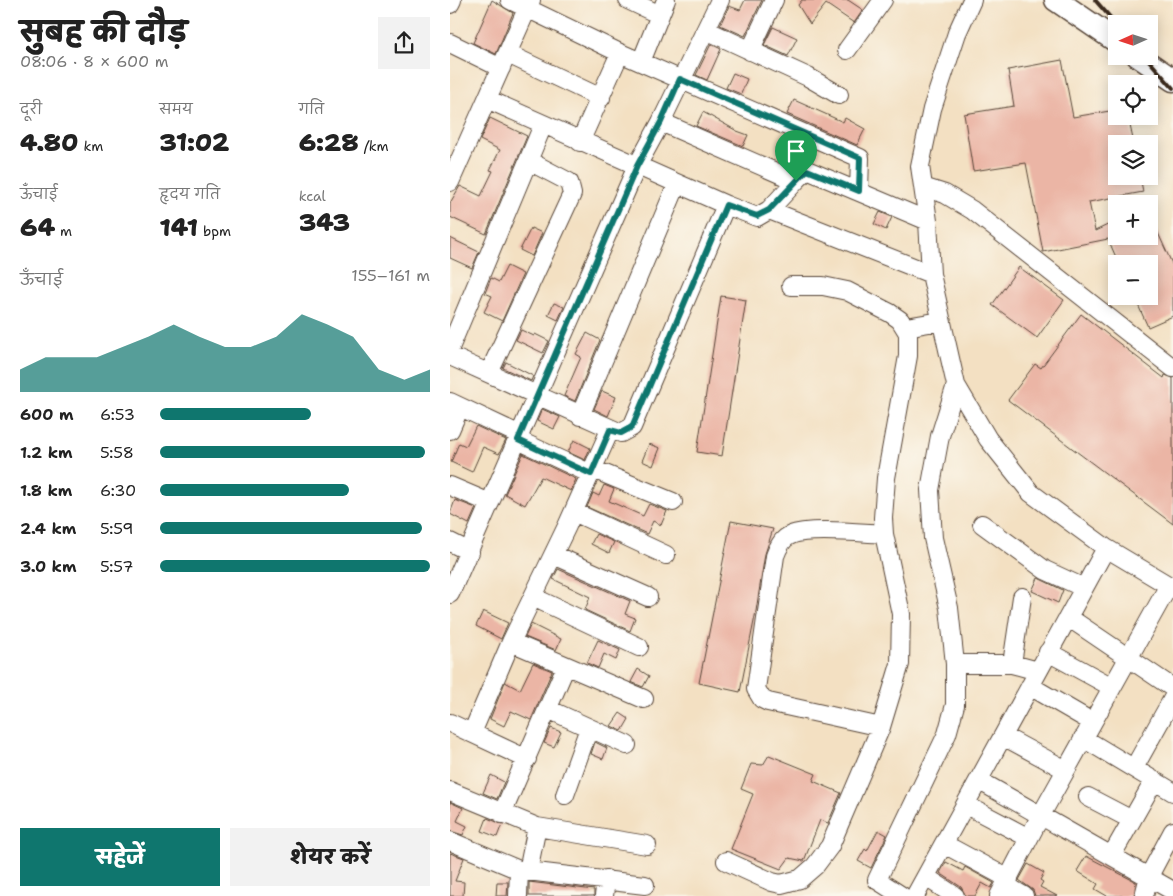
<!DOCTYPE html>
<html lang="hi">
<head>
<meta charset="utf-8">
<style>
  :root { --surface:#fff; --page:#f2f2f2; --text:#222; --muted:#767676; --accent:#0f766e }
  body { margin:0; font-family:"Shantell Sans","Playpen Sans Deva",sans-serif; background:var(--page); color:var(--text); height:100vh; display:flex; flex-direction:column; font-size:19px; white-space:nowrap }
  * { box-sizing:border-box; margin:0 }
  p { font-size:16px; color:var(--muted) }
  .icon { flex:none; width:28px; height:28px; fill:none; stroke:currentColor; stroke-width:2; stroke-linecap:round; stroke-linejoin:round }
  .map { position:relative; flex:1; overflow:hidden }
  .sheet { display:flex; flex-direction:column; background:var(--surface); width:450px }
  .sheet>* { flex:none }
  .needle { width:32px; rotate:267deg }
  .controls { position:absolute; left:658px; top:15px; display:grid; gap:10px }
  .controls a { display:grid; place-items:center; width:50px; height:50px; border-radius:0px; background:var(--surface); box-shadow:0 2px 12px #0003; font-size:25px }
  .pin { position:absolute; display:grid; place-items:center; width:42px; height:42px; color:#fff; margin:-51px -21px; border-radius:50% 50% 50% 0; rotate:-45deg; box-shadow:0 0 5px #0007 }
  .pin .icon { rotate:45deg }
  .round { display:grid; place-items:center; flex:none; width:52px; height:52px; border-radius:0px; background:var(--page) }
  .headline { display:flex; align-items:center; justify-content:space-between; height:85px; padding:0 20px }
  h1 { font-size:28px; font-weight:800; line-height:38px }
  .metrics { display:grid; grid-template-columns:repeat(3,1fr); gap:8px; height:85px; padding:5px 20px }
  .metrics div { display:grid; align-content:center }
  .metrics b { font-size:25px; font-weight:800 }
  .metrics small { font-size:14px; font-weight:400 }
  .metrics p { font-size:14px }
  .chart { height:140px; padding:10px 20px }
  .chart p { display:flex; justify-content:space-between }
  .chart svg { width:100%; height:90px; margin-top:5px; fill:var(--accent); opacity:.7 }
  .primary-button { display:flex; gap:10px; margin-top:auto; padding:10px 20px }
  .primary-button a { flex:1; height:58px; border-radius:0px; background:var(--accent); color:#fff; font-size:20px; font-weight:800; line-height:58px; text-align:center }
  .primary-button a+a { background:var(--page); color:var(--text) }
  ul { padding:0 20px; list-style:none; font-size:16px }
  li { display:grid; grid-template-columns:80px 60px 1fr; align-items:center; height:38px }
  li i { height:12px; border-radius:6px; background:var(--accent) }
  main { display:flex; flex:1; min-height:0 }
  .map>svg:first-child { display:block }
</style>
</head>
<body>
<main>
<section class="sheet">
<div class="headline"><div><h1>सुबह की दौड़</h1><p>08:06 · 8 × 600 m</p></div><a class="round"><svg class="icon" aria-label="share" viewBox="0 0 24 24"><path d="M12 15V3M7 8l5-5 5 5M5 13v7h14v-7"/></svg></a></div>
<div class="metrics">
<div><p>दूरी</p><b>4.80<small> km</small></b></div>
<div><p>समय</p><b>31:02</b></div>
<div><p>गति</p><b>6:28<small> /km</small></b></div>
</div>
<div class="metrics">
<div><p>ऊँचाई</p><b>64<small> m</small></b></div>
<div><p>हृदय गति</p><b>141<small> bpm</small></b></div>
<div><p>kcal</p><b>343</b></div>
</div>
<div class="chart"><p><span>ऊँचाई</span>155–161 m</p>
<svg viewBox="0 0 160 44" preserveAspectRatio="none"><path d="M0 44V33L10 27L20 27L30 27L40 22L50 17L60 11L70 17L80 22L90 22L100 17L110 6L120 11L130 17L140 33L150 38L160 33V44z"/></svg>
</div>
<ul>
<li><b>600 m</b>6:53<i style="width:56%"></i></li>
<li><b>1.2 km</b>5:58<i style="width:98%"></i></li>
<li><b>1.8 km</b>6:30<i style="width:70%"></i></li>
<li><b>2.4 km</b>5:59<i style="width:97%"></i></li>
<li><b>3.0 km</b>5:57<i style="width:100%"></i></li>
</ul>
<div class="primary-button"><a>सहेजें</a><a>शेयर करें</a></div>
</section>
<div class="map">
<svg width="723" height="896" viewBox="0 0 723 896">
  <rect width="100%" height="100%" fill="#fbf7ec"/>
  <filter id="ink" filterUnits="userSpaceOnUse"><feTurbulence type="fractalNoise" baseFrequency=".02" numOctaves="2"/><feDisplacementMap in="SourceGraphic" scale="10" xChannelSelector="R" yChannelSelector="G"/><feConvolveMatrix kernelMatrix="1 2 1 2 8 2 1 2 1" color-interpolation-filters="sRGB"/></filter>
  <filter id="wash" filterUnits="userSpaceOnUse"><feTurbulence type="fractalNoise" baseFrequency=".0096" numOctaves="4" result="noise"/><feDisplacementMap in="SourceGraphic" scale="20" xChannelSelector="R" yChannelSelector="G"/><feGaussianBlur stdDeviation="1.12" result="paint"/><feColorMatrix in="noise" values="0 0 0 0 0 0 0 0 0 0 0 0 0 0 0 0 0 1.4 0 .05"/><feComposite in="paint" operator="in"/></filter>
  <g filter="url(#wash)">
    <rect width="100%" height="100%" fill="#f3e0c2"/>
    <g id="blocks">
      <path fill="#ebb5a5" d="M42,0L63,13L46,54L23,43Z
        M295,0H312L295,36L270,25L279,6L290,10Z
        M352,0H398L413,10L404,23L376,4L360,24L348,5Z
        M323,27L347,38L338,56L314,45Z
        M261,44L271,49L257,80L246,75Z
        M612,60L623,117L666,110V116H678L684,144H666V176H690L693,192L639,202L645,231L666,221V236H699V213L723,266V316L698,327L684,296H699V264H669L658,239L593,252L576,163L523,171L514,114L564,106L558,70Z
        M283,73L297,79L291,94L276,88Z
        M344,100L393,122L395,118L415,129L407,145L337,114Z
        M253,112L287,131L298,135L293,146L246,126Z
        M40,118L77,136L36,234L0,217V203L10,186L31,196L43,171L40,170L50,150L30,140Z
        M430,212L442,217L436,230L424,224Z
        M81,228L92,233L82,256L70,250Z
        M0,238L29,252L22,268L0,258Z
        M57,266L73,274L52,321L34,312L42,296L35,293L41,278L49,282Z
        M569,267L614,300L587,338L542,305Z
        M271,296L296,300L272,456L247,452Z
        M104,303L114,307L108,320L98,315Z
        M631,314L714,378L715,375L723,378V524L558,400L585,364L591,368Z
        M71,330L84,336L85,334L99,341L93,353L66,340Z
        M137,333L150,340L125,401L114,396L131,357L126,354Z
        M56,362L83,376L81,381L53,368Z
        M152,391L166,397L158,416L144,409Z
        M92,409L110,417L104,429L87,421Z
        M26,426L56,440L49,454L33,447L22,472L1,462L9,443L16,446Z
        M124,440L140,448L135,460L118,452Z
        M199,444L210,448L203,466L192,461Z
        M73,454L126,479L121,491L91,477L75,505L55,494Z
        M154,485L164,489L159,501L193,516L199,504L217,511L211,525L203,521L197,534L137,507L143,493L149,496Z
        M5,500L26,508L19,524L0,514Z
        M281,521L323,529L315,554L306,611L290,692L249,683Z
        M146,534L164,542L159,553L141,544Z
        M108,569L180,601L175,614L185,618L180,631L135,610L140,597L103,579Z
        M588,578L613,590L608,603L582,591Z
        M33,611L58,623L51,639L26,626Z
        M81,624L111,639L106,650L75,637Z
        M148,640L170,650L166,660L154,654L148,668L137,663Z
        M83,663L102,671L81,720L61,711L54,726L40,719L55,682L70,690Z
        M188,669L199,676L193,687L181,682Z
        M170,713L179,719L172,731L161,726Z
        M101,728L111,732L104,747L94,743Z
        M145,742L157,748L153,759L141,754Z
        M319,755L366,774L363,781L391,793L378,823L370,820L354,861L339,858L331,869L281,849L303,794L291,789L301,764L313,765Z
        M41,775L54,782L47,799L33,793Z
        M0,802L13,808L7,821L17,826L13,835L0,831Z
        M37,818L52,824L47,837L32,831Z
        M428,830L437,835L421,868L408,861L415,849L417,851Z
        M0,853L14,858L5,881L14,882L13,896H0Z
        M636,856L686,882L684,896H657L645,889L648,884L627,871Z
        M496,862L513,871L515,867L544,883L541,888L532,883L525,896H516L511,887L490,873Z
        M578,864L594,873L590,880L593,882L590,887L607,896H585L583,890L569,880Z
        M47,882H58L57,896H46Z
        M79,882L144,890V896H79Z"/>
    </g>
  </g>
  <g filter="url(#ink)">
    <use href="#blocks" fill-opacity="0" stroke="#574537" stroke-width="1"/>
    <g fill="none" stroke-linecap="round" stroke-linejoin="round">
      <defs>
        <path id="minor" d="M60,0L170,53L410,158L409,191
          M178,0L210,15
          M522,0L507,33L482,109L470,166L478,221L481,274L506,385L538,439L581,493L656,548L723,588
          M0,4L2,0
          M256,30L358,77L389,95
          M0,43L51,68
          M397,50L433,0
          M300,51L324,0
          M58,54L151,98
          M191,62L216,0
          M37,99L276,205L307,217L319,210L481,274
          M211,122L346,181L357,170L478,221
          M130,142L170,53
          M0,182L81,0
          M473,187L495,194L522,210L723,368
          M319,210L346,181
          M456,327L491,321
          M0,348L93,125
          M0,356L171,433L182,427L276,205
          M39,373L122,194L119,182L79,161
          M0,402L70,435
          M130,416L227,184
          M0,430L10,407
          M160,430L117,526L61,642L194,699
          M68,440L141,474
          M143,469L223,502
          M0,486L40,503
          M124,512L216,555
          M532,524L595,570L634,588
          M0,542L20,552
          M104,555L198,597
          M0,594L187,166L211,122L270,0
          M83,597L189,647
          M618,617L723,688
          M598,652L662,687
          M505,664H562L588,671
          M562,664L572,597
          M580,686L642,722
          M98,709L177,745
          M0,723L77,759
          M431,727L318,702L312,699L306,689L325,556C328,548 332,538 341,535C359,527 413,533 434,534
          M22,733L61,642
          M553,736L616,770
          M633,738L723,792
          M684,768L723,698
          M530,781L723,891
          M0,791L87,827L197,845
          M115,795L139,728
          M638,797L682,820
          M516,805L579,838
          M52,814L116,666
          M0,841L69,870
          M494,844L559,879
          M662,855L704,781
          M276,861L322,882L331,884L350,879L365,866L380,846L431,727L450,664L451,614L434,534L433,518L436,478L458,356V333L450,320L440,313L397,291L373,286H341
          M78,871L87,827
          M476,877L505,896
          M555,885L574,896
          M68,896L69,870L195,885
          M154,896L156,879
          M452,896L427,880L497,734L505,705V664L499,608L483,538L480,490L490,436L506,385
          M465,896L656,548
          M549,896L591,815L719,585
          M694,896L699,876L723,831"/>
        <path id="major" d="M606,0L666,41
          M688,56L723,80"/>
      </defs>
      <use href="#minor" stroke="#574537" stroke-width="20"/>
      <use href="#major" stroke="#574537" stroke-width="25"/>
      <use href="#minor" stroke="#fff" stroke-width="18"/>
      <use href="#major" stroke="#fff" stroke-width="22"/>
      <path stroke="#3b2a1e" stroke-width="4" d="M645,0L666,24
        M695,56L723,88"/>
    </g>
  </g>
  <g fill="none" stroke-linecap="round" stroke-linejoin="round" filter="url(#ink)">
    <defs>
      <path id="route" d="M230,79L410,158L409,191L357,170L319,210L307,216L276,205L182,427L171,433L160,430L141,474L68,440L187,166L211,122Z"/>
    </defs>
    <use href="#route" stroke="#fff" stroke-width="10"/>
    <use href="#route" stroke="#0f766e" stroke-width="6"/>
  </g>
</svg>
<div class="controls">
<a><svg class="needle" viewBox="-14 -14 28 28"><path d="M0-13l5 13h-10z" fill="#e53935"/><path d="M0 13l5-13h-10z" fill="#767676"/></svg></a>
<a><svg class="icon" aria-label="locate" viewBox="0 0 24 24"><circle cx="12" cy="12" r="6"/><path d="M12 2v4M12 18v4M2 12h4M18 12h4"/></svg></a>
<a><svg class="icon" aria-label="layers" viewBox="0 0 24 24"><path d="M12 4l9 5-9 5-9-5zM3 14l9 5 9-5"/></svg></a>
<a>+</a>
<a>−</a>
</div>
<div class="pin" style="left:346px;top:181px;background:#1e9e55"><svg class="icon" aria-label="arrive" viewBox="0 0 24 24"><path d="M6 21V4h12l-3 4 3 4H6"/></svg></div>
</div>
</main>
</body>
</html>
